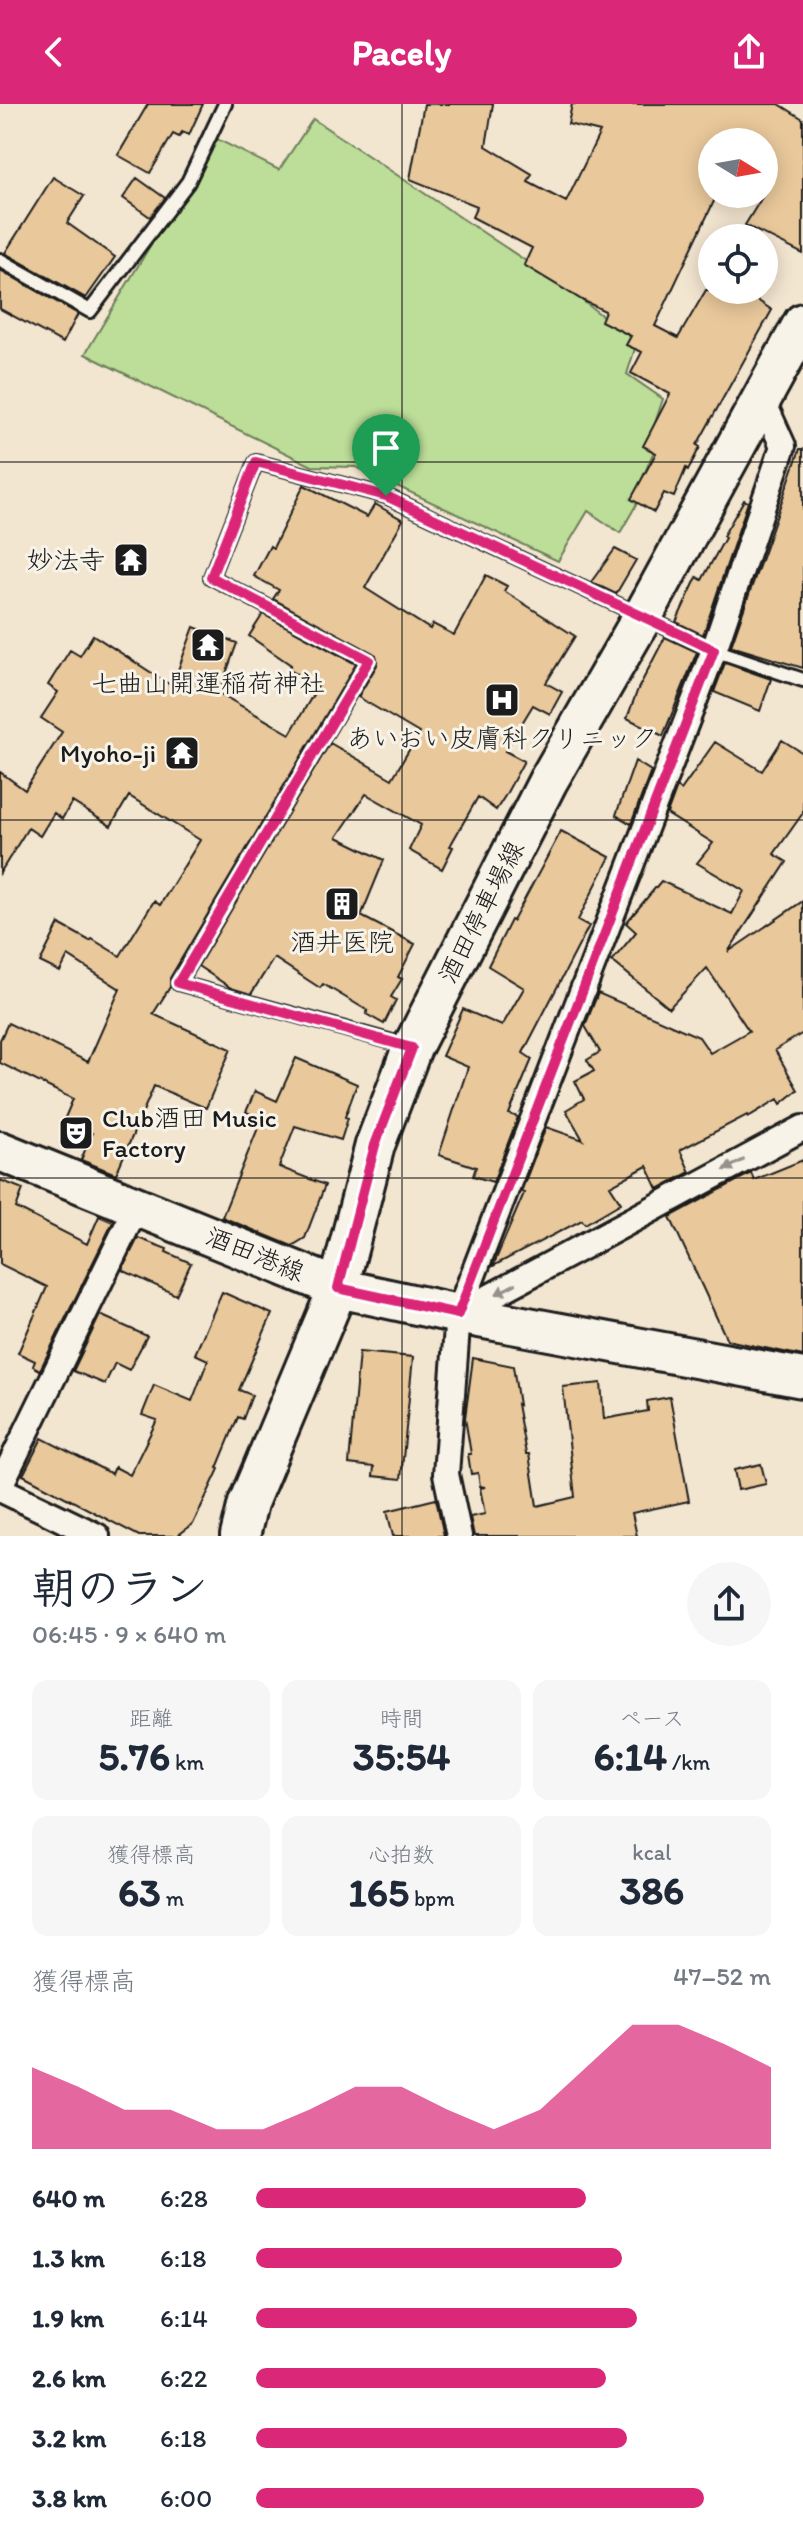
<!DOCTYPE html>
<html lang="ja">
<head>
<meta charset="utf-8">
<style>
  :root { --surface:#fff; --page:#f6f6f7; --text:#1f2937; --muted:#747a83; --accent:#db2777 }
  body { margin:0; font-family:Itim,"Klee One",sans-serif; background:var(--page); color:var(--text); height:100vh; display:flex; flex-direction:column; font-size:30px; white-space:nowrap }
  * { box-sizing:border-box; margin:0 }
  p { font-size:26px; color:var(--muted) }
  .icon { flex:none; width:44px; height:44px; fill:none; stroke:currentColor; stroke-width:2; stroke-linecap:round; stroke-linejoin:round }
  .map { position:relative; height:1432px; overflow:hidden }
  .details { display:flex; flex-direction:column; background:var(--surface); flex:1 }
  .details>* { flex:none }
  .needle { width:52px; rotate:101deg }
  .fabs { position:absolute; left:698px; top:24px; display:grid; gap:16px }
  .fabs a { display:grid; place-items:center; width:80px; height:80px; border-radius:50%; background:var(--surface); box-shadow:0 4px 20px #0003; font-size:40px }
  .pin { position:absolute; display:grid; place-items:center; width:68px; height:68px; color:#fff; margin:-82px -34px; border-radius:50% 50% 50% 0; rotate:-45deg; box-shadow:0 0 8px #0007 }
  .pin .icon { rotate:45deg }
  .round { display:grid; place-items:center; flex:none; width:84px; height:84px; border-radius:42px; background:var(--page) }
  .headline { display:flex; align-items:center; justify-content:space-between; height:136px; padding:0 32px }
  h1 { font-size:44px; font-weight:800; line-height:60px }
  .figures { display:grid; grid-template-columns:repeat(3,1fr); gap:12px; height:136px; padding:8px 32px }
  .figures div { display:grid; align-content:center; border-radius:16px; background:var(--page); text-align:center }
  .figures b { font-size:40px; font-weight:800 }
  .figures small { font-size:22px; font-weight:400 }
  .figures p { font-size:22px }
  .chart { height:224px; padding:16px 32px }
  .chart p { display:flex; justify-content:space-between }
  .chart svg { width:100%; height:144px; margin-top:8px; fill:var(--accent); opacity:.7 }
  ul { padding:0 32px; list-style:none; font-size:26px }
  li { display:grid; grid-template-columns:128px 96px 1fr; align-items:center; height:60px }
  li i { height:20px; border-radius:10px; background:var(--accent) }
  header { display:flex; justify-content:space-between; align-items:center; height:104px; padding:0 32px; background:var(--accent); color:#fff; font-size:36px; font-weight:800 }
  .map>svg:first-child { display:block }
</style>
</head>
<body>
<header><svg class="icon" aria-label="back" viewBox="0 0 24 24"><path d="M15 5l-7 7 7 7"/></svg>Pacely<svg class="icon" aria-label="share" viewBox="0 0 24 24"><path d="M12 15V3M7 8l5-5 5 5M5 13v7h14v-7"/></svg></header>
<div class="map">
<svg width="803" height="1432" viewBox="0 0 803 1432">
  <rect width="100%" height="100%" fill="#f3e6d1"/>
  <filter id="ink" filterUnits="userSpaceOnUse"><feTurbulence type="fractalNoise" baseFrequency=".0125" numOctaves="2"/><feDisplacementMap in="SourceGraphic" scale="16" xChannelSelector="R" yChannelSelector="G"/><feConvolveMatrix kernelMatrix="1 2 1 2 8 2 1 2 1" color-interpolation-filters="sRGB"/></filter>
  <g filter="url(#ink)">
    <path fill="#bcde98" stroke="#6c7d5a" stroke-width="2" d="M313,15L559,179L637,238L627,270L663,295L655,319L657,340L640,380L647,382L620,429L588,407L558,457L356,363L312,362L85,250L215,34L279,66Z"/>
    <path fill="#e9c89b" stroke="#1c1c1c" stroke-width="2" d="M148,0H203L189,31L182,28L179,33L173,30L150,69L118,51Z
      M424,0H493L486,42L532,70L528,78L566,98L600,28L568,20L572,0H779L803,15V150L745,121L764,90V38H712V91L716,93L655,222L678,234L706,186H742L772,206L697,341L700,343L688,366L686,364L674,393L664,389L654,408L631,395L656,349L643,342L670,290L631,269L642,248L626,241L631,232L601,217L605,207L582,196L524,161L532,144L472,113L477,102L410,75Z
      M53,73L84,92L67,119L115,153L86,194L5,149Z
      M137,74L165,94L150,113L123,94Z
      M0,166L78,210L63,239L0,205Z
      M800,345H803V564L731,542Z
      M304,381L367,413L375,400L403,416L365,484L430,525L433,520L454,531L486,471L507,482L504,487L575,532L546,579L562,588L550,610L533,601L505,647L524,657L505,692L496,706L478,693L450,742L453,743L442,765L409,746L421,721L366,690L337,733L384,756L361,812L415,840L398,873L402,875L391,893L396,896L384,920L366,910L368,907L323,880L320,884L274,854L251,890L231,884L198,862L330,639L392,675L419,629L358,593L377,561L376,551L273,495L279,486L254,472L270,442L273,444Z
      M744,396L748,398L703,531L676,518L697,473L702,476L725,434L723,432Z
      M615,445L636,456L616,490L591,478Z
      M263,510L356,560L170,874V883L153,910L231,945L206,1004L154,982L116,1070L81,1056L92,1029L64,1016L73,995L0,959V936L8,919L88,958L120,885L68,852L60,868L40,858L59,820L90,837L92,835L120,852L154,797L160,801L200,736L129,692L111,722L72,698L62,715L54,709L40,732L28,724L0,769V668L25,686L62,628L41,614L58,588L48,581L70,546L80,552L93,531L172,582L194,523L237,539L219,589L290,630L318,582L288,565L291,561L249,532Z
      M665,533L697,548L663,632L627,614L638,585Z
      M725,559L771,575L760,607L714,588Z
      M782,636L803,649V709L774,750L787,758L728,848L803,797V929L775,946L798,986L781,1000L778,995L748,1013L747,1011L680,1046L690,1068L658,1085L647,1062L610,1082L621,1099L585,1120L582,1116L493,1162L524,1089L521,1088L546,1023L583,1036L566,1006L584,995L575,977L594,967L587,956L600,948L585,922L598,889L699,933L710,949L749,927L707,864L669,904L612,857L636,828L626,819L661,777L732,810L744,787L697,759L713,739L667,710L677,683L681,686L715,638L762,667Z
      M635,657L651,667L631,720L616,711Z
      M561,727L610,753L578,816L589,822L523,949L532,955L509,1010L518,1013L493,1078L473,1072L476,1063L439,1051L468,963L442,952L463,905L502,922L524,884L488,862L511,816L513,817Z
      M296,954L357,980L345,1013L348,1014L341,1036L295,1022L279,1063L325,1081L305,1134L292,1142L222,1113L262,1014L246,1008L255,987L277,997Z
      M803,1056V1252L727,1236L670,1113L751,1069L754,1076Z
      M0,1076L23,1085L16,1104L87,1140L99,1112L113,1118L40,1266L33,1262L35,1257L18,1249L47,1183L0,1160Z
      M138,1134L167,1145L166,1148L191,1159L176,1191L122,1166Z
      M222,1188L272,1210L239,1286L252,1291L243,1315L238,1313L217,1364L219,1365L193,1420L177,1432H139L23,1371L42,1334L112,1370L115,1363L130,1371L157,1316L142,1311L154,1281L192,1297L208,1256L195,1250Z
      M100,1211L147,1232L129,1266L115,1259L105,1280L73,1267Z
      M359,1248L413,1253L401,1375L373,1372L374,1363L349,1360Z
      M473,1254L513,1262L519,1301L517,1300L526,1350H529L537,1402L575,1393L563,1283L601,1279L604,1315L648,1307L647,1297L670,1293L689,1397L632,1409L637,1432H474L470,1413L485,1410L480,1384L485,1383L480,1382L478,1369L471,1370L468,1350H471L465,1314Z
      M761,1360L766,1380L738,1386L734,1366Z
      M436,1395L444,1432H393L387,1407Z"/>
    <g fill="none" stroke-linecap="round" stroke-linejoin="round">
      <defs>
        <path id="service" d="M0,156L90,207L188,78L225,0
          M407,942L178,879L369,556L211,473L256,358L386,392L714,546L803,576"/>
        <path id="minor" d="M458,1210L803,1024
          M0,1382L137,1102
          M0,1385L97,1432
          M459,1432L446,1370L458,1210L714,546L783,342L762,295"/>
        <path id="primary" d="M0,1047L338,1184L458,1210L803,1274
          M240,1432L248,1399L338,1184L375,1041L412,944L548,677L643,512L803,219"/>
      </defs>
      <use href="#service" stroke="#1c1c1c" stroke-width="18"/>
      <use href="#minor" stroke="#1c1c1c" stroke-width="30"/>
      <use href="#primary" stroke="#1c1c1c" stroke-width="44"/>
      <use href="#service" stroke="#f7f3e8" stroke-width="12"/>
      <use href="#minor" stroke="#f7f3e8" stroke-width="24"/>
      <use href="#primary" stroke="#f7f3e8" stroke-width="38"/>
    </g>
    <defs><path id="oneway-solid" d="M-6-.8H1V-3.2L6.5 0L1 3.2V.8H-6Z" transform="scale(2)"/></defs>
    <g fill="#94928c">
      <use href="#oneway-solid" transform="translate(734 1061) rotate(152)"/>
      <use href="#oneway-solid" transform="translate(506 1185) rotate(152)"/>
    </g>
  </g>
  <g fill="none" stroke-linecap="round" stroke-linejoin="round" filter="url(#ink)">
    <defs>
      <path id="route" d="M256,358L386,392L714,546L458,1210L338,1184L375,1041L412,944L178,879L369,556L211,473Z"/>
    </defs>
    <use href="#route" stroke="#fff" stroke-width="16"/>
    <use href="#route" stroke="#db2777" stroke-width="10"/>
  </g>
  <path fill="none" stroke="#1c1c1c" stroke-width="2" stroke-opacity="0.55" d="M402,0V1432M0,358H803M0,716H803M0,1074H803"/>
  <defs>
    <symbol id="temple-square" viewBox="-11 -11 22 22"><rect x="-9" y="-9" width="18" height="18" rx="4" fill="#1c1c1c" stroke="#f7f3e8"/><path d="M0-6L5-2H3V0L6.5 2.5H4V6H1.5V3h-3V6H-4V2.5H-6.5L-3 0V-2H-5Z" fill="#fff"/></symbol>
    <symbol id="hospital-square" viewBox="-11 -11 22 22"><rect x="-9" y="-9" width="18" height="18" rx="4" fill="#1c1c1c" stroke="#f7f3e8"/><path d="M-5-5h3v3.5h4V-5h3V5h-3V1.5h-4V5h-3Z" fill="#fff"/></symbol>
    <symbol id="building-square" viewBox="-11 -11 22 22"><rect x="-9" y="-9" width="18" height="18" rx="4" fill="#1c1c1c" stroke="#f7f3e8"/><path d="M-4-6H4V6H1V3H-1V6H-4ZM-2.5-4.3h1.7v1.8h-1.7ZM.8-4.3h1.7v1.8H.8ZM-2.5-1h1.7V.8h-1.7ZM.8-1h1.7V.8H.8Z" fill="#fff"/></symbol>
    <symbol id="theatre-square" viewBox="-11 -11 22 22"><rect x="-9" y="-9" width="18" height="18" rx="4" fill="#1c1c1c" stroke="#f7f3e8"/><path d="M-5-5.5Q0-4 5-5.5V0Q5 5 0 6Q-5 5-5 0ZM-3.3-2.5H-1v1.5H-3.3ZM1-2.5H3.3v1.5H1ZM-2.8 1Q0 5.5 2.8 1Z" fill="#fff"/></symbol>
  </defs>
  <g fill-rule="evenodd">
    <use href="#temple-square" x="111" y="436" width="40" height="40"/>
    <use href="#temple-square" x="188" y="521" width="40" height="40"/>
    <use href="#hospital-square" x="482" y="576" width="40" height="40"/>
    <use href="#temple-square" x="162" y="629" width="40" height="40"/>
    <use href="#building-square" x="322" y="780" width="40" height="40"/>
    <use href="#theatre-square" x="56" y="1009" width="40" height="40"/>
  </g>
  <g text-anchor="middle" stroke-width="6" stroke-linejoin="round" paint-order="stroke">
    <g font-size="26" fill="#1c1c1c" stroke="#f7f3e8">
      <text x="105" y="465" text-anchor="end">妙法寺</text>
      <text x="208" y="588">七曲山開運稲荷神社</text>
      <text x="502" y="643">あいおい皮膚科クリニック</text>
      <text x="156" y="658" text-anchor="end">Myoho-ji</text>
      <text x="342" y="847">酒井医院</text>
      <text x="102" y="1023" text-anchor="start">Club酒田 Music<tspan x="102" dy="30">Factory</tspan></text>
    </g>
    <g font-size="26" fill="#1c1c1c" stroke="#f7f3e8">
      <text transform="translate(481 808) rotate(-63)" y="9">酒田停車場線</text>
      <text transform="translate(255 1150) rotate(22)" y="9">酒田港線</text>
    </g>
  </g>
</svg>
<div class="fabs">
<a><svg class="needle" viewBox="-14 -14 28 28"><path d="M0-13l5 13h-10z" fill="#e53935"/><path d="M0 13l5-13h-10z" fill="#747a83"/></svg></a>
<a><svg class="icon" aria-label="locate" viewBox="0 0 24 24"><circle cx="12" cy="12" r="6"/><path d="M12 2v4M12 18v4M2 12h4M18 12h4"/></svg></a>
</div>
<div class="pin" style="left:386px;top:392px;background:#1e9e55"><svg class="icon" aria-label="arrive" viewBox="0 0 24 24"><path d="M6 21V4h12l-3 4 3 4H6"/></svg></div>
</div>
<section class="details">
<div class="headline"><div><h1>朝のラン</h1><p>06:45 · 9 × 640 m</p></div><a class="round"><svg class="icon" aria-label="share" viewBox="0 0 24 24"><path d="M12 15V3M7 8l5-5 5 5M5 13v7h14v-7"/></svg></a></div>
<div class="figures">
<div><p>距離</p><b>5.76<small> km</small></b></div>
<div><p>時間</p><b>35:54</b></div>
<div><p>ペース</p><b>6:14<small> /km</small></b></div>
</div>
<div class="figures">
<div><p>獲得標高</p><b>63<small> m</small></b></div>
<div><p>心拍数</p><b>165<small> bpm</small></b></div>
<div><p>kcal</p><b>386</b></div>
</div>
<div class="chart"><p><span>獲得標高</span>47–52 m</p>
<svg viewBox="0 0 160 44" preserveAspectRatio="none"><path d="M0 44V19L10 25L20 32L30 32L40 38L50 38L60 32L70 25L80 25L90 32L100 38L110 32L120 19L130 6L140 6L150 12L160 19V44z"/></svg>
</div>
<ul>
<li><b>640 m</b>6:28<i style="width:64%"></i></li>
<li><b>1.3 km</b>6:18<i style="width:71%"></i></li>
<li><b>1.9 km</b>6:14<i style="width:74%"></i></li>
<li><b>2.6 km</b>6:22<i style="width:68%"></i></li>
<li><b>3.2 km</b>6:18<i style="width:72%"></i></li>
<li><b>3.8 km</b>6:00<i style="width:87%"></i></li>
</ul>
</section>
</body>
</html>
